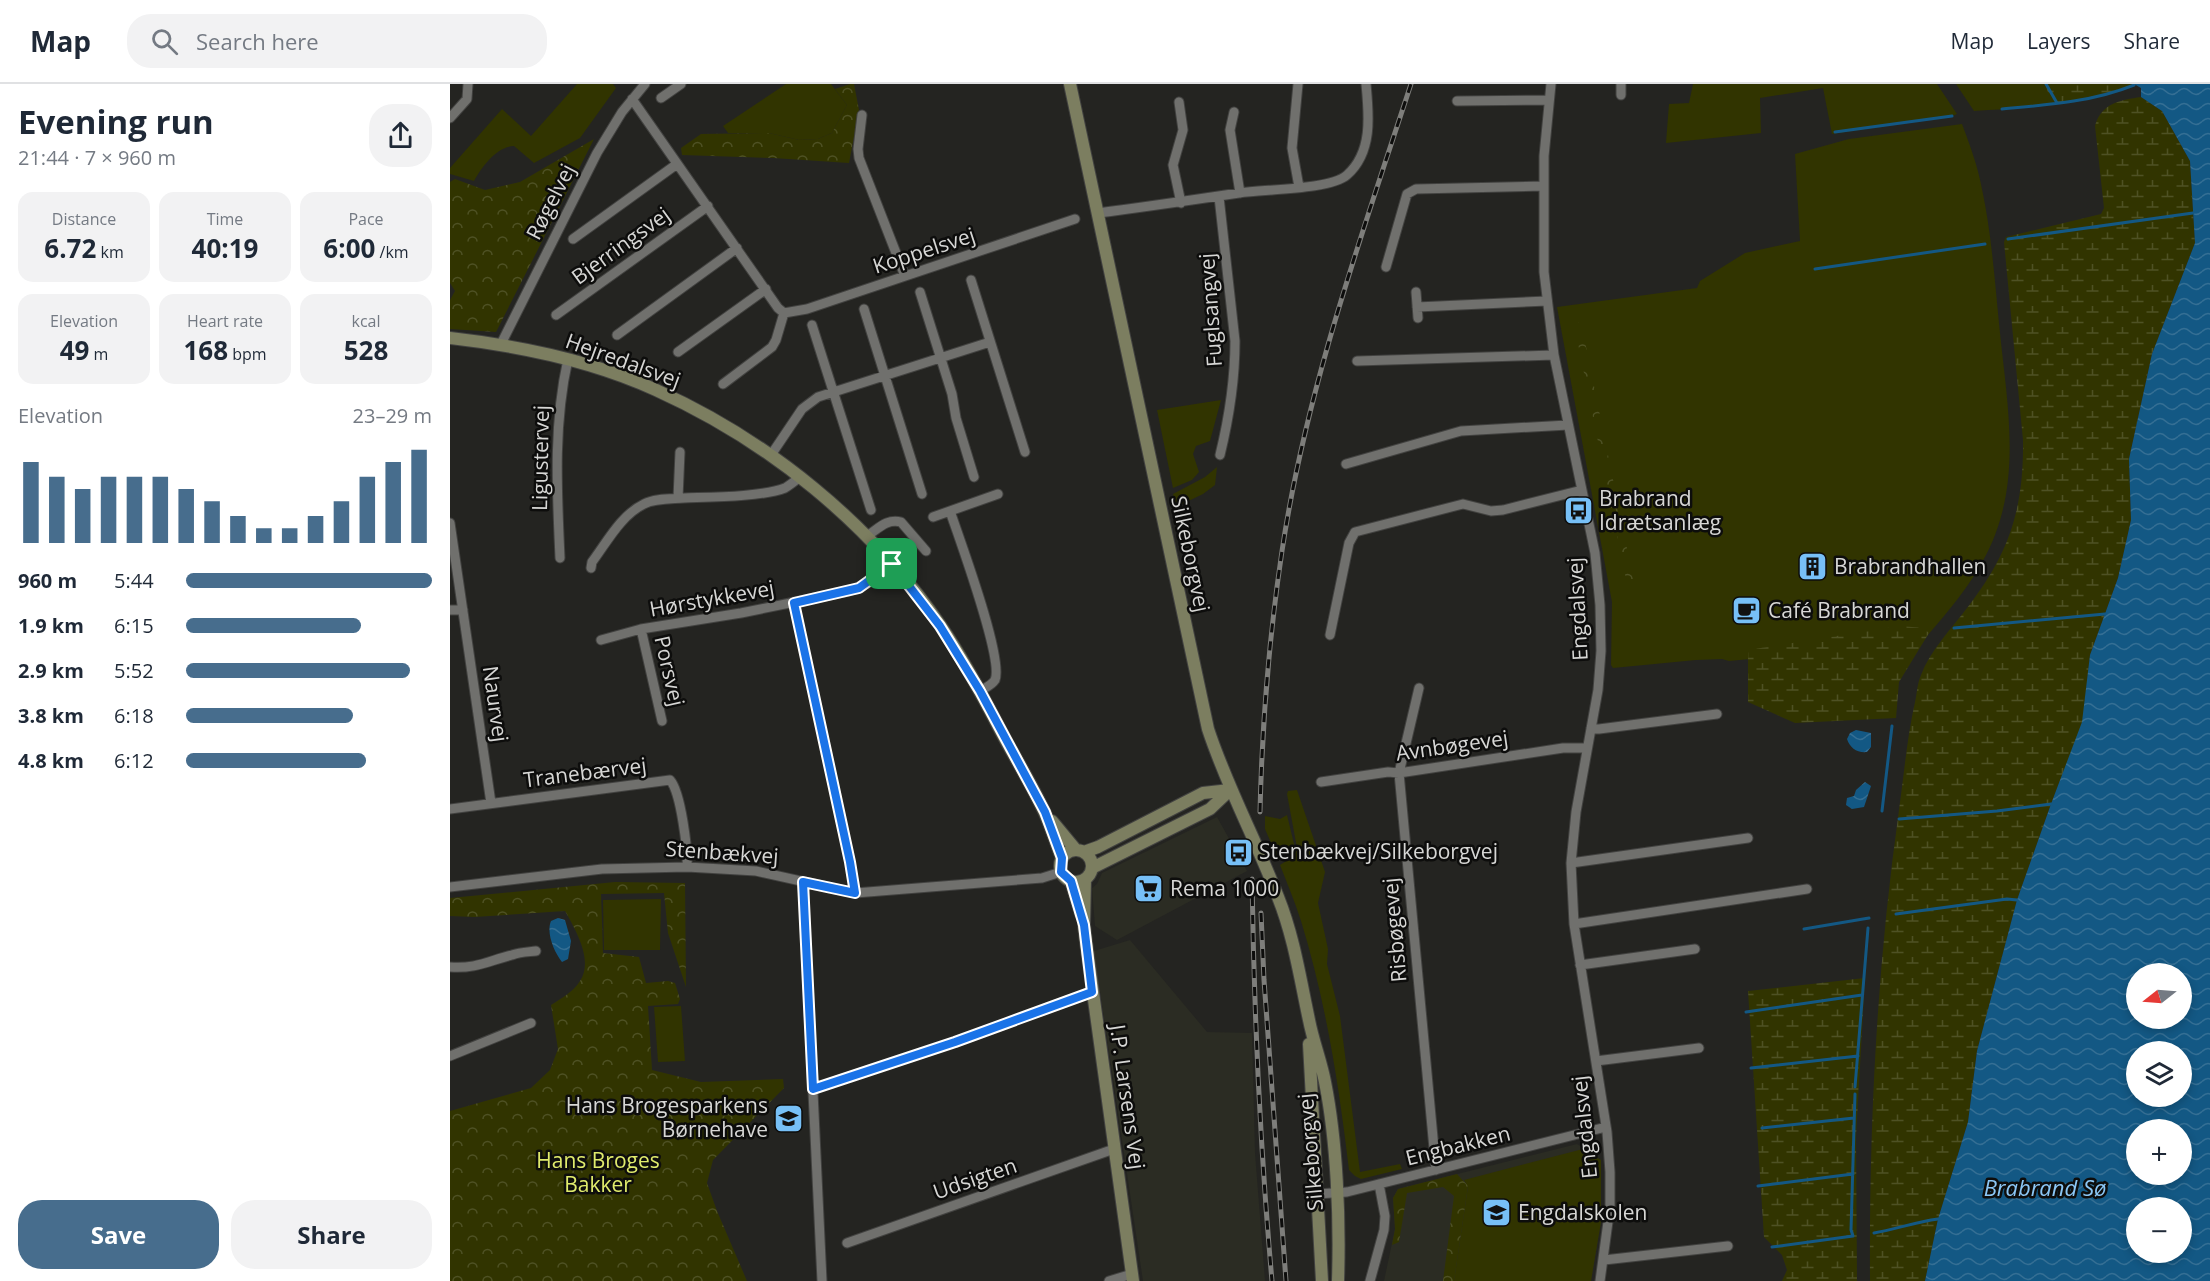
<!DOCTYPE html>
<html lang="en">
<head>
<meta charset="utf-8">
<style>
  :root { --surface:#fff; --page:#f2f2f3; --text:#1f2937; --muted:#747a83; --line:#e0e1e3; --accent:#476d8d }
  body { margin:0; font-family:"Open Sans",sans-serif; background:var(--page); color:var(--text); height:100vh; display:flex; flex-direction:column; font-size:22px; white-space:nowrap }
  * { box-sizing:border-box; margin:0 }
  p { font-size:20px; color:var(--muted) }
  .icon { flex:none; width:33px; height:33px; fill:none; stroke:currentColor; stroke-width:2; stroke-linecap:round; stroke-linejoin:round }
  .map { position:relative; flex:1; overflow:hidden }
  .drawer { display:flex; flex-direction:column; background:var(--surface); width:450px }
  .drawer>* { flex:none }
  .needle { width:39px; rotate:253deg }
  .tools { position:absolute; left:1676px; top:879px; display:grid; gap:12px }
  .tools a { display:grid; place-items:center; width:66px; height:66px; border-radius:50%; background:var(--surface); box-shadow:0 3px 9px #0003; font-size:30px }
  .pin { position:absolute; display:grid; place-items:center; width:51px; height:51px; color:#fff; margin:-26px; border-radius:12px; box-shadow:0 3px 9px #0006 }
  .round { display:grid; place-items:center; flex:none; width:63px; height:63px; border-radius:24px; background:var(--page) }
  .head { display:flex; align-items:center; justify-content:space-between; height:102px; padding:0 18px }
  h1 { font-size:33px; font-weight:700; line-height:45px }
  .figures { display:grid; grid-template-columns:repeat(3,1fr); gap:9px; height:102px; padding:6px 18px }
  .figures div { display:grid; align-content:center; border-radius:15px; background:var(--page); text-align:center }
  .figures b { font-size:26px; font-weight:700 }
  .figures small { font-size:16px; font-weight:400 }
  .figures p { font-size:16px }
  .chart { height:168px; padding:12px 18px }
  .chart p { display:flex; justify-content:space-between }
  .chart svg { width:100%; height:108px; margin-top:6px; stroke:var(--accent); stroke-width:6 }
  .primary-button { display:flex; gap:12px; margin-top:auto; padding:12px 18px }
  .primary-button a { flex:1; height:69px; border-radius:24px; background:var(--accent); color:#fff; font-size:24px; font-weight:700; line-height:69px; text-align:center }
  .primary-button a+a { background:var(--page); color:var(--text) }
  ul { padding:0 18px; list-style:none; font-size:20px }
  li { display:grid; grid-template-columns:96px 72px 1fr; align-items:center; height:45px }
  li i { height:15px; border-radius:8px; background:var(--accent) }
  header { display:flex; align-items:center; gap:36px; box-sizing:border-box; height:84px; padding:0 30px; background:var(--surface); border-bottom:2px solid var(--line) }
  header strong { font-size:28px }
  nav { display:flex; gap:33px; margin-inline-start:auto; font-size:21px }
  .search { width:420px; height:54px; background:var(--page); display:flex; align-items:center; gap:15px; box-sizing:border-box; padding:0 21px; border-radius:24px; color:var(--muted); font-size:22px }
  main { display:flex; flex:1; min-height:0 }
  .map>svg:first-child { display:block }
</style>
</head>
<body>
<header>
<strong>Map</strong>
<div class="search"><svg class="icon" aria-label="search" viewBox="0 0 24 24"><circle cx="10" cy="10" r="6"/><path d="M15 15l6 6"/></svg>Search here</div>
<nav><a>Map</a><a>Layers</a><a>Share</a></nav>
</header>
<main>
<section class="drawer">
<div class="head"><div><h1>Evening run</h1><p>21:44 · 7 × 960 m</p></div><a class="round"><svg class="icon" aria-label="share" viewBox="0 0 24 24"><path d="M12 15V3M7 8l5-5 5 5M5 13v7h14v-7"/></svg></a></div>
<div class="figures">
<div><p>Distance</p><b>6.72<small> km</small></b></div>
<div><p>Time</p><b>40:19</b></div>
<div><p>Pace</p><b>6:00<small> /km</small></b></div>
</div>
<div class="figures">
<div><p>Elevation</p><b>49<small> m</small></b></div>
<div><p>Heart rate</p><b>168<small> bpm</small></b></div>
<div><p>kcal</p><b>528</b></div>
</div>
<div class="chart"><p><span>Elevation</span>23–29 m</p>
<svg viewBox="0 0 160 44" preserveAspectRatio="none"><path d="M5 44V11M15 44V17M25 44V22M35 44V17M45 44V17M55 44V17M65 44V22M75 44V27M85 44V33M95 44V38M105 44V38M115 44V33M125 44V27M135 44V17M145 44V11M155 44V6"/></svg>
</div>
<ul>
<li><b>960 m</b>5:44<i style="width:100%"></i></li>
<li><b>1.9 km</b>6:15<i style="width:71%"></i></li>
<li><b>2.9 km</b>5:52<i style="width:91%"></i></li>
<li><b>3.8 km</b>6:18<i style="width:68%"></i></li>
<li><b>4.8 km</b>6:12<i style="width:73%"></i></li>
</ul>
<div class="primary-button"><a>Save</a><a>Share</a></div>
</section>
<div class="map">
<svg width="1760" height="1197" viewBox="0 0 1760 1197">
  <defs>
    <pattern id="forest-crowns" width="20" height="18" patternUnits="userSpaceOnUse" patternTransform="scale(1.5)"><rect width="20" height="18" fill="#313400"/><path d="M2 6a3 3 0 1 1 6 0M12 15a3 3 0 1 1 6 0" fill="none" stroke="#4e5124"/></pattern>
    <pattern id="wetland-marsh" width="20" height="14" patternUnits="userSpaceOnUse" patternTransform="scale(1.5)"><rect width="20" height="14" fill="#313400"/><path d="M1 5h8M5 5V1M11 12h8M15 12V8" fill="none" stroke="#4e5124"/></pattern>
    <pattern id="water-waves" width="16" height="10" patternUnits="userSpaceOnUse" patternTransform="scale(1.5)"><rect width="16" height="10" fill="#135884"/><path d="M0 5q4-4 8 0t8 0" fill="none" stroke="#356f94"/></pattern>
  </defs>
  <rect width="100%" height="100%" fill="#242421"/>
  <path fill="#2b2c23" d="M767,733L797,787L667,856L645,842L642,804L647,800L652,789Z
    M680,856L757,948L802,949L805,1069L815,1197H693L644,867Z
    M1127,1060L1151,1076V1138L1141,1197H934L945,1145L943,1114L948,1105Z"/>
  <path fill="#313400" d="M127,0H163L166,4L130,54L84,79L64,62C46,63 32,83 24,97L0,90V84L52,25L81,52Z
    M336,0H381L397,21L382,49L368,55L349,56L319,49H278L273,42Z
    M1243,0H1487L1507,30L1502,32L1382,50L1373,4L1310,14L1311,49L1216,59L1219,20L1239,19Z
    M1506,0H1594L1597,5L1605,0L1684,1C1634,21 1577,24 1524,27Z
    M1512,40C1520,61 1528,83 1532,105C1542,152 1545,201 1550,249C1557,317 1570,386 1545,451C1530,491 1499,527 1471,559L1279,577L1272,575L1246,576L1163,584L1161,581L1162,518L1107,223L1247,204L1250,197L1295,169L1350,157L1345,70L1399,55Z
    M771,316L760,357L746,362L743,370L749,388L742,396L723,404L707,326Z
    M767,383L765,401L753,410L726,423L723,410L755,393Z
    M847,706L875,788L868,819L878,865L877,880L890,932L910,1088L950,1080L952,1085L911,1095L905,1092L899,1086C889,1002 876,918 851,837C845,818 837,799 830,781L844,772L847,764L837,710L838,707Z
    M837,731L845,764L842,770L828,775L815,745V732L830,735Z
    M211,815L210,866H154L153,816Z
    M231,922L235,977L208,978L204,923Z
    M1133,1065L1151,1076V1138L1141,1197H1004L1018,1103L1014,1096Z"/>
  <path fill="url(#forest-crowns)" d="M400,0H404L409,26L399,79L323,74L232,71L231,64L251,50L319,49L349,56L368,55L382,49L397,21L385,5Z
    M144,55L46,248L0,245V216L5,207L0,199V98L5,95L35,106L70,98Z
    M1131,238L1184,499L1177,500L1124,240Z
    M165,798L235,799L236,903L218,849L214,809L151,810L153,869L189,873L196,899L218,897L225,899L230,915L228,920L198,922L202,986L251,998L333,995L334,1004L263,1076L257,1099L267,1127L297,1197H0V1027L81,1004L100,986L108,965L101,921C112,914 123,908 130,897C144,876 125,845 115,827L24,833L0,832V814Z
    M1007,1090L1018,1102L1004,1197H993L1004,1112L993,1103L957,1109L949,1158L942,1161L945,1145L943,1114L948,1105Z"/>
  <path fill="url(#wetland-marsh)" d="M1594,0H1684V1L1661,10L1604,20Z
    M1691,13L1712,27L1740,77L1745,159L1702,270L1679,375L1681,436L1668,494L1640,571L1633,638L1601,720L1567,816L1527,967L1518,1038L1488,1135L1475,1197H1420C1419,1039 1427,882 1449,726C1454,690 1457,654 1465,618C1467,610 1467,600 1471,591C1480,567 1501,545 1517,524C1559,470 1574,425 1573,356L1554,158L1556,153L1651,130L1654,124L1645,42C1651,19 1671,16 1691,13Z
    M1450,542L1474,544L1479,549L1449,598L1446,634L1345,639L1298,618V566Z
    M1415,894L1406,1053L1407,1197H1332L1337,1186L1332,1171L1314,1153L1298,907Z"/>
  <path fill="url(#water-waves)" fill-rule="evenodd" d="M1684,0H1760V1197H1475L1488,1135L1518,1038L1527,967L1567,816L1601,720L1632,638L1640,571L1668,494L1681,436L1679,375L1702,270L1745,159L1740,77L1712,27L1691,13V4ZM1686,890H1731V934H1686ZM1686,968H1731V1012H1686ZM1686,1046H1731V1090H1686ZM1686,1124H1731V1168H1686Z
    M1406,646L1421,649V663L1417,668C1407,669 1400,664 1397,655L1400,649Z
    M1415,698L1421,702L1414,723L1402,725L1396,721L1397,714L1404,712L1406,706Z
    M108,834L115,836L121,857L118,875L112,878C104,868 96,849 101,837Z"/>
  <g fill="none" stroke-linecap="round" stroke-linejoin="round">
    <path stroke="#135884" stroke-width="3" d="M1596,0L1607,19
      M1552,25C1596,21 1642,18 1684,1
      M1385,48L1502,32
      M1558,155L1743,129
      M1365,185L1535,160
      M1504,544L1655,530
      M1432,727L1442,642
      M1449,735L1547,727L1601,720
      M1446,830L1557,815L1567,816
      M1354,845L1419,834
      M1296,928L1412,911
      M1301,984L1408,972
      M1405,1003L1418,844
      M1312,1044L1404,1034
      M1308,1102L1403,1090
      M1424,1149C1446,1145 1466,1138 1488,1135
      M1322,1163L1403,1152L1401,1146L1405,1010"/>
    <defs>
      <path id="street" d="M848,0L842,64L849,103
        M1101,0L1094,72V188L1104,271L1145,469L1150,521L1151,567L1148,606L1126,728L1121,779L1124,840L1157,1048L1160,1088V1123L1150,1197
        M1171,0V11
        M211,14L231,0
        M182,15L328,224L334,229L326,256L322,263L273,300
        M1007,17L1099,16
        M729,18L733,46L723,81L731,119
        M784,28L780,46L790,109
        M412,31L408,65L409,74L455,192
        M0,34L17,15L18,0
        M769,113L785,257C785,295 779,334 770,371
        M648,129C695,123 742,116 789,109C814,105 880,106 897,91C923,68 919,31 916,0
        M123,155L227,80
        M936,183L957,110L966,105L1093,102
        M521,196L575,368
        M470,208L502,310L506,334L524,393
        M966,208L968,234
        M967,223L1097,217
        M414,225L472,410
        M334,229L357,225L625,135
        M106,231L258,122
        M362,241L421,426
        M167,251L287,164
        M51,260L147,69L172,28L195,0
        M228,268L316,205
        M907,277L1104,271
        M321,371L352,325L368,313L540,258
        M896,380L1011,347L1118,341
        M228,414L230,368
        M500,427C509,454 554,575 545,596C542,601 535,604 530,607
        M483,433L548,410
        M0,439L41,719
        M417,452C428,445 437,434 451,438L476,467
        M110,474C107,407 103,342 118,275
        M141,484L142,478C157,458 171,431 194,420C205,414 222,415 234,414C261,413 311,413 335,404C340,401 345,397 350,393
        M344,519L400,778L405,809
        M0,526H13
        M191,545L212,637
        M880,551L899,459L905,448L1013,420L1041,427L1053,426L1132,406
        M151,556L191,545L291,529L399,507L418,499L442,480
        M969,604L949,689L986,1086
        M1141,644L1149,645L1267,630
        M871,698L938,688L949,689L1113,664H1137
        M0,725L220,696C231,708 238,767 237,783
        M1121,779L1298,754
        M353,798L372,1197
        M0,803L152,785L237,783L306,787L405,809L592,794L611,788
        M1124,840L1357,805
        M1130,881L1245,865
        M0,883C26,885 38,877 62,871C70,868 78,868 86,867
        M0,972L81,939
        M1146,977L1249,964
        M363,1005L505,958L642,908
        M867,1110L897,1108L1156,1043
        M397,1159L664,1065
        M1154,1176L1278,1162
        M659,1197L682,1190
        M920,1197L934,1146L935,1132L929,1100"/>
      <path id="secondary" d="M620,0L758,645C777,703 806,756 828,813C844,853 850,894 859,936C863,957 871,977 875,998C887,1058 890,1135 888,1197
        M0,254C70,262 141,276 206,306C319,357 420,439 490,541C514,576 534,614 553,651C567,677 582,701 594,727C601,742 606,759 612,774
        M602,737L626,766
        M610 782a16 16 0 1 1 32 0a16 16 0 1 1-32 0Z
        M634,768L648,763L753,709L780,706
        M642,784L760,725L780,706
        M635,795L634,841L636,858L683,1197
        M621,797L631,830
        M859,960L872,1197"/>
    </defs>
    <use href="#street" stroke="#424240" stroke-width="11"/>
    <use href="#secondary" stroke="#424240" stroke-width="14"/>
    <use href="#street" stroke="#70706d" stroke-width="9"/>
    <use href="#secondary" stroke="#7c7e60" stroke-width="12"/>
    <defs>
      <path id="rail" d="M810,728C812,641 819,554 832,467C856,307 911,153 961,0
        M802,795C804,929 810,1063 822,1197
        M811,829L814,896L836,1197"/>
    </defs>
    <use href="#rail" stroke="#7e7e7b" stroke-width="5"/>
    <use href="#rail" stroke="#0d0d0c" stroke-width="3" stroke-dasharray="9" stroke-linecap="butt"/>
  </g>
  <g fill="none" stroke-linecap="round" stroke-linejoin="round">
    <defs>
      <path id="route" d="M442,480L490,542L530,607L595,728L612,774L611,788L621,797L634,841L642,908L505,958L363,1005L353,798L405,809L400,778L344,519L409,504Z"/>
    </defs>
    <use href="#route" stroke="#fff" stroke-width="12"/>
    <use href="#route" stroke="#1a73e8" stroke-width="8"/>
  </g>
  <defs>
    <symbol id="bus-square" viewBox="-11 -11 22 22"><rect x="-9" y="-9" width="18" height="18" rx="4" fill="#77c0f7" stroke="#0d0d0c"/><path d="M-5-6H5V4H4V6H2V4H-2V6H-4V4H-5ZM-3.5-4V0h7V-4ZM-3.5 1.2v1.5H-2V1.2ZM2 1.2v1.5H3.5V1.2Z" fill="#111"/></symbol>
    <symbol id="building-square" viewBox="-11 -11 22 22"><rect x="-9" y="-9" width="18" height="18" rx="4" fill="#77c0f7" stroke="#0d0d0c"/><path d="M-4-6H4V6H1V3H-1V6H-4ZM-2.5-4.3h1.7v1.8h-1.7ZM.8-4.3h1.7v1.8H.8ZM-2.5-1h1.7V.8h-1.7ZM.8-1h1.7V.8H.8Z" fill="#111"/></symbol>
    <symbol id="cafe-square" viewBox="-11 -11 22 22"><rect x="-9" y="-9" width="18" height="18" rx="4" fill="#77c0f7" stroke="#0d0d0c"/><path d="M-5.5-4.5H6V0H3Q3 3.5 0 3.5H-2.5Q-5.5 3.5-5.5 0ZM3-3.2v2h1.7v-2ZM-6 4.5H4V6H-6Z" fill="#111"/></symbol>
    <symbol id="supermarket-square" viewBox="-11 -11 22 22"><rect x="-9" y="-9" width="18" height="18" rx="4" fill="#77c0f7" stroke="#0d0d0c"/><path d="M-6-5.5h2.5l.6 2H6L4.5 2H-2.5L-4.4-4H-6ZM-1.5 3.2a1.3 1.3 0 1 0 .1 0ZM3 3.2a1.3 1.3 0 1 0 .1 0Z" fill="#111"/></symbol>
    <symbol id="school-square" viewBox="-11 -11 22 22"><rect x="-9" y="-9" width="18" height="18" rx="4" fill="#77c0f7" stroke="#0d0d0c"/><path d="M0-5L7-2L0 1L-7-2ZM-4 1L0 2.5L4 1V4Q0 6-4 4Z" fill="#111"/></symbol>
  </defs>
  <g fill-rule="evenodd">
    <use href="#bus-square" x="1112" y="410" width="33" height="33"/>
    <use href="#building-square" x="1346" y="466" width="33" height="33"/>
    <use href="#cafe-square" x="1280" y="510" width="33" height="33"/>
    <use href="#bus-square" x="772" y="752" width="33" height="33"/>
    <use href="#supermarket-square" x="682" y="788" width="33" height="33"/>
    <use href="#school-square" x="322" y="1018" width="33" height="33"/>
    <use href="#school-square" x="1030" y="1112" width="33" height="33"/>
  </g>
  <g text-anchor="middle" stroke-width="5" stroke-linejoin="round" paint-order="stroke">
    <g font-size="21" fill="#d7d7d5" stroke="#0d0d0c">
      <text transform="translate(101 118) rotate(-63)" y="7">Røgelvej</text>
      <text transform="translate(171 162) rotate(-36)" y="7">Bjerringsvej</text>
      <text transform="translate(474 167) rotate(-18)" y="7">Koppelsvej</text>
      <text transform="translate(761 226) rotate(-94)" y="7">Fuglsangvej</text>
      <text transform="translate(173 277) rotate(20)" y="7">Hejredalsvej</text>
      <text transform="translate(91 374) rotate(-89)" y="7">Ligustervej</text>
      <text transform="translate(740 470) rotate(78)" y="7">Silkeborgvej</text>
      <text transform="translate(262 515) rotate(-10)" y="7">Hørstykkevej</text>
      <text transform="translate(1128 525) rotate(-93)" y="7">Engdalsvej</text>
      <text transform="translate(219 587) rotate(77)" y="7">Porsvej</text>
      <text transform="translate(45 620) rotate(82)" y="7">Naurvej</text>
      <text transform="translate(1002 662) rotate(-8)" y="7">Avnbøgevej</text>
      <text transform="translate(135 689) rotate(-7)" y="7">Tranebærvej</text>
      <text transform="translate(272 769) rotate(4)" y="7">Stenbækvej</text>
      <text transform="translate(945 846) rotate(-95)" y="7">Risbøgevej</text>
      <text transform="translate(677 1013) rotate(82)" y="7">J.P. Larsens Vej</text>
      <text transform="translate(1135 1043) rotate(-96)" y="7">Engdalsvej</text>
      <text transform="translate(1008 1062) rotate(-14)" y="7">Engbakken</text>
      <text transform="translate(861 1068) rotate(-95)" y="7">Silkeborgvej</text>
      <text transform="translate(525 1095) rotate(-19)" y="7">Udsigten</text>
    </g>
    <g font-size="21" fill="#d7d7d5" stroke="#0d0d0c" text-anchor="start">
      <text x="1149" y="422">Brabrand<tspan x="1149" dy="24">Idrætsanlæg</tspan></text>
      <text x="1384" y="490">Brabrandhallen</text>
      <text x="1318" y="534">Café Brabrand</text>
      <text x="809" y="775">Stenbækvej/Silkeborgvej</text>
      <text x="720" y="812">Rema 1000</text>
      <text x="318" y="1029" text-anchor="end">Hans Brogesparkens<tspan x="318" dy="24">Børnehave</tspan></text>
      <text x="1068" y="1136">Engdalskolen</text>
    </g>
    <g font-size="21" fill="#e0eb6c" stroke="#0d0d0c">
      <text x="148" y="1084">Hans Broges<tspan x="148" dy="24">Bakker</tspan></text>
    </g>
    <g font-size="22" font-style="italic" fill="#8bc7f6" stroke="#0d0d0c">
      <text x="1595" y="1112">Brabrand Sø</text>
    </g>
  </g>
</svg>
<div class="tools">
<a><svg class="needle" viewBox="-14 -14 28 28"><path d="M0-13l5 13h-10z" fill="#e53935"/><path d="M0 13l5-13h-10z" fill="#747a83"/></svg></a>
<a><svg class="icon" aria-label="layers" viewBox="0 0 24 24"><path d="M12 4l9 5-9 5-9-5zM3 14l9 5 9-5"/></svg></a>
<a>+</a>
<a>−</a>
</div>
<div class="pin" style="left:442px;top:480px;background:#1e9e55"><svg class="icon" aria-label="arrive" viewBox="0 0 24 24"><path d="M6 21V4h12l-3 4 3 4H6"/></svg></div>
</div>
</main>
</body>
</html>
